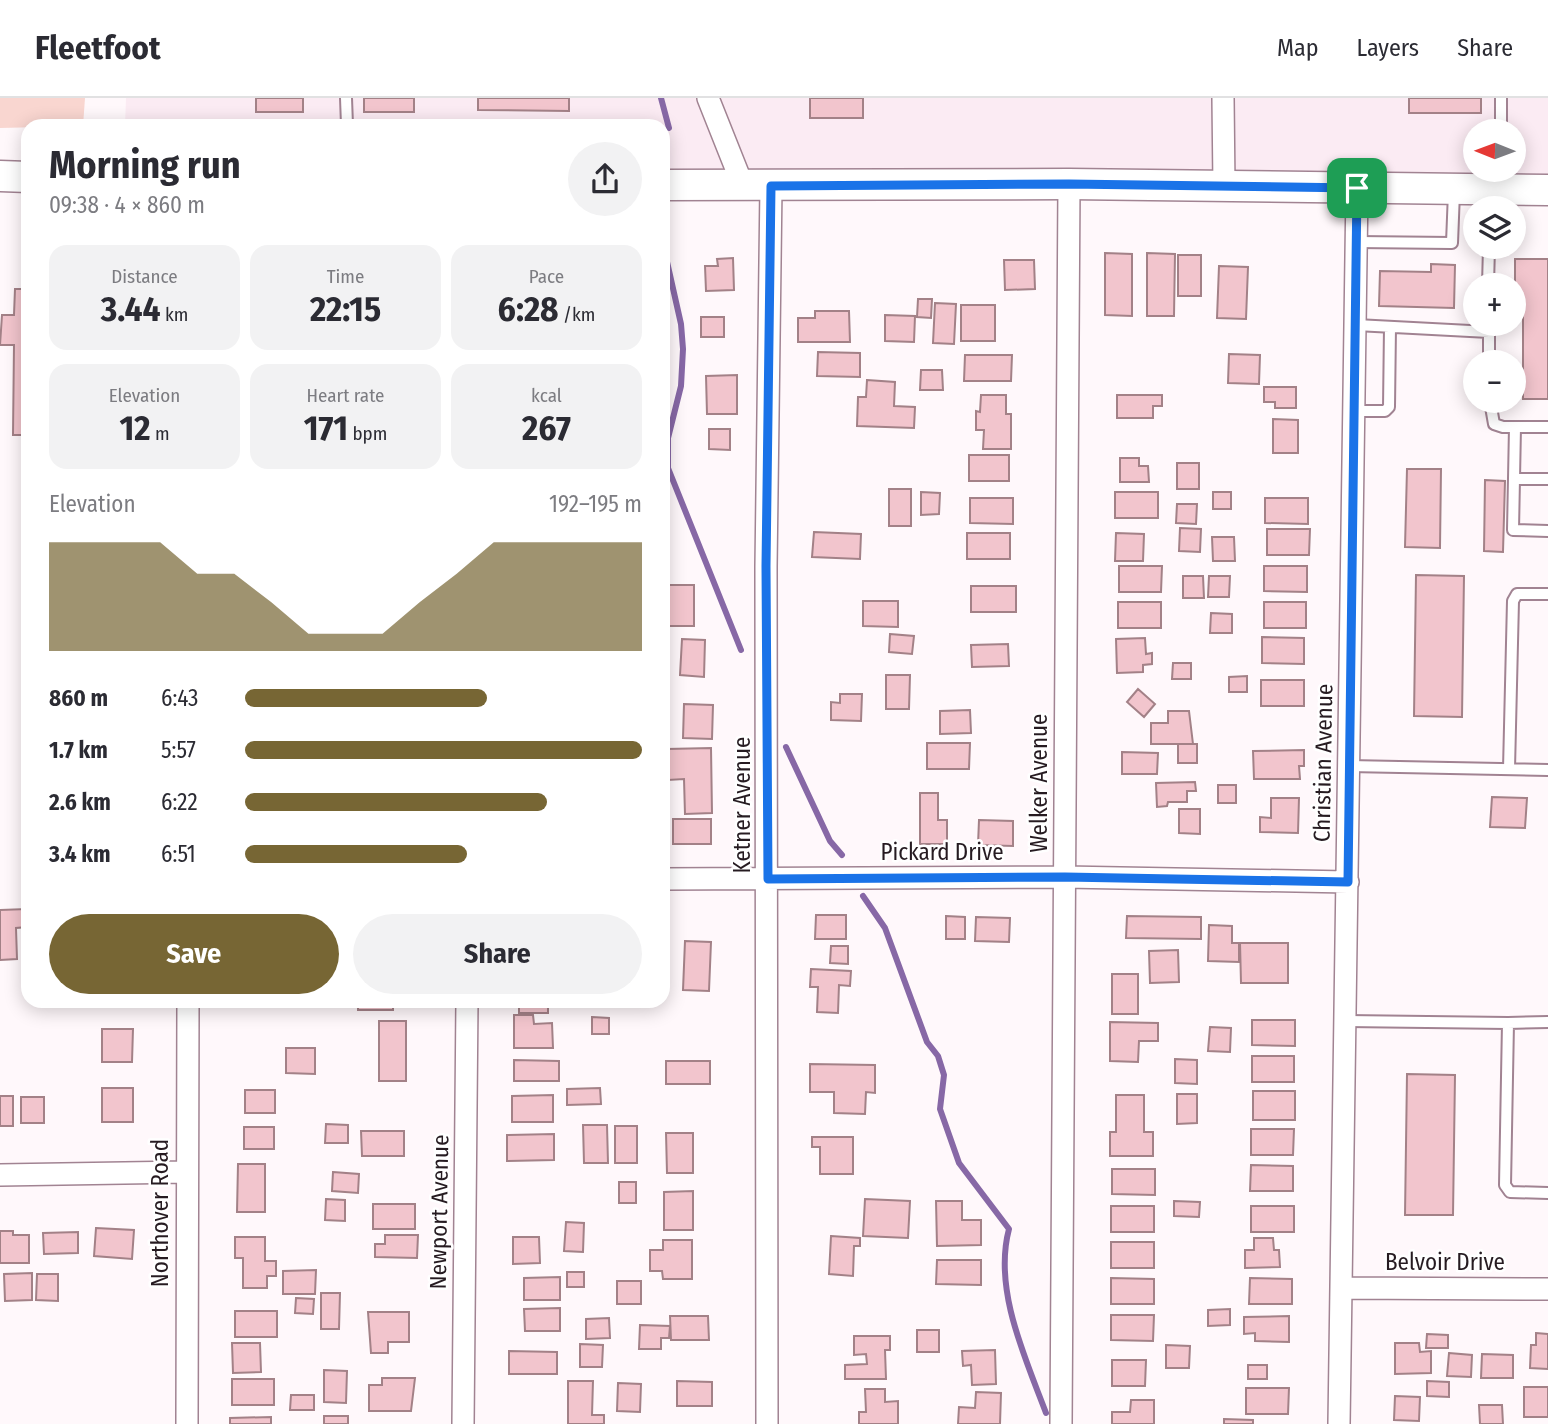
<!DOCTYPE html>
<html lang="en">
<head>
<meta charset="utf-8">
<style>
  :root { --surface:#fff; --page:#f2f2f3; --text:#2b2b33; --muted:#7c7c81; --line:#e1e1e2; --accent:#776634 }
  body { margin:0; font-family:"Fira Sans Condensed",sans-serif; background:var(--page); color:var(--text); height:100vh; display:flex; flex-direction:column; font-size:26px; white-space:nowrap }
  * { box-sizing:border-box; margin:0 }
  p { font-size:23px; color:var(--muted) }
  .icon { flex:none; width:38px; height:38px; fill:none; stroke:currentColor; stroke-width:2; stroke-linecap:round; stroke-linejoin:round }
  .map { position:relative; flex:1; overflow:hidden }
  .sheet { position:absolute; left:21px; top:21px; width:649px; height:889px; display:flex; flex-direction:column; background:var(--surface); border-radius:21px; box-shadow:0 4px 18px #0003 }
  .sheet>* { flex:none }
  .needle { width:46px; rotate:271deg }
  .fabs { position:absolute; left:1463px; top:21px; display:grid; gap:14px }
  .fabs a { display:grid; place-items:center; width:63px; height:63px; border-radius:50%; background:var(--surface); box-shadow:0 4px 18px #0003; font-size:35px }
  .pin { position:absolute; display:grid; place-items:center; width:60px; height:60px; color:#fff; margin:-30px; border-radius:14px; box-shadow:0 4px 10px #0006 }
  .round { display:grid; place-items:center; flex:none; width:74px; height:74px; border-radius:37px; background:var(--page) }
  .summary { display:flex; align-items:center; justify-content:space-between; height:119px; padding:0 28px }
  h1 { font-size:38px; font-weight:700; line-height:52px }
  .metrics { display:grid; grid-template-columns:repeat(3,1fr); gap:10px; height:119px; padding:7px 28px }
  .metrics div { display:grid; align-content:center; border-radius:18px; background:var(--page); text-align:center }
  .metrics b { font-size:35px; font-weight:700 }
  .metrics small { font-size:19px; font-weight:400 }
  .metrics p { font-size:19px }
  .chart { height:196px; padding:14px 28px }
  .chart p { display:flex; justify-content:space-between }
  .chart svg { width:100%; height:126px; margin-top:7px; fill:var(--accent); opacity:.7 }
  .cta { display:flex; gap:14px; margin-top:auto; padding:14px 28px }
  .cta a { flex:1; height:80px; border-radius:42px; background:var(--accent); color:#fff; font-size:28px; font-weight:700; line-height:80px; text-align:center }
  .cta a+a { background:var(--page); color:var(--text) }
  ul { padding:0 28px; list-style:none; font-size:23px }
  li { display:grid; grid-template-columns:112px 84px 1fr; align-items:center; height:52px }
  li i { height:18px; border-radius:9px; background:var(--accent) }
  header { display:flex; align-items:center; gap:42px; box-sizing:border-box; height:98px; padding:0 35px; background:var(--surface); border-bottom:2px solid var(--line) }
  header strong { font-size:33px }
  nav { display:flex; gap:38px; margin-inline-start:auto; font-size:24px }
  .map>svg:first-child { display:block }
</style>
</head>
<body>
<header>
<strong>Fleetfoot</strong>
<nav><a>Map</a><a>Layers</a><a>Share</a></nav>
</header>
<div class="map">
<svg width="1548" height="1326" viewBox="0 0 1548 1326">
  <rect width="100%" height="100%" fill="#fff8fb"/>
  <path fill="#fbebf3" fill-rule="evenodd" d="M126,0H1548V92L663,84V28H125ZM1475,33H1514V72H1475Z"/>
  <path fill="#f9d6d0" d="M0,0H85L83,28L0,30Z"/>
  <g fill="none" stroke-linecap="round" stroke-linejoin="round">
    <path stroke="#8768a6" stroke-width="6" d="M661,0L669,30
      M663,146L681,226L683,251L681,288L668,340V370L741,552
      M786,649L830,743L842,757
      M863,798L885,830L927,944L938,958L944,977L940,1011L959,1065L1009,1131C993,1191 1025,1259 1046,1315"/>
  </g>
  <path fill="#f2c5cd" stroke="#a38187" stroke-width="2" d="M256,0H303V14H256Z
    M364,0H414V14H364Z
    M478,0H569V13L478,12Z
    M810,0H863V20H810Z
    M1409,0H1481V15H1409Z
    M1105,155L1132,156V218L1105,217Z
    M1147,155L1175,156L1174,218H1147Z
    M1178,157H1201V198H1178Z
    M733,160L734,192L706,193L705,168H718L717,161Z
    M1515,161H1548V301H1523V216L1515,217Z
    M1004,162H1034L1035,191L1005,192Z
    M1431,166L1455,167L1454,210L1379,208L1380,173L1431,174Z
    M1219,168L1248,169L1246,221L1217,220Z
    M15,191H28V337H13L14,247H0L2,217H14Z
    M918,201H932L931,220L917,219Z
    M935,205L956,206L954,246L933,245Z
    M961,207H995V243H961Z
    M815,213H849L850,244H798V220H815Z
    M885,217L915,218L914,244L885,243Z
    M701,219H724V239H701Z
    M818,254L860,255V279L817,278Z
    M1229,256L1260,257L1259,286L1228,285Z
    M965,257H1012L1011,283H964Z
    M921,272H942L943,292H920Z
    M737,277V316H707L706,278Z
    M867,282L895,284L894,308L915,309L914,330L857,328L858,299H866Z
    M1264,289H1296V310H1275V304H1264Z
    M981,297H1006V316H1011V351H983L984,332H976V313L980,314Z
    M1117,297H1162V308H1153V320H1117Z
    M1273,321L1298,322V355H1273Z
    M709,331H730V352L709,351Z
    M969,357H1009V383H969Z
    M1120,360H1139V368H1148L1149,384H1120Z
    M1177,365H1199V391H1177Z
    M1407,371H1441L1440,450L1405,449Z
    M1485,382L1505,383L1503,454L1484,453Z
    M889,391H911V428H889Z
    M921,394L940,395L939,416L921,417Z
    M1115,394H1158V420H1115Z
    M1213,394H1231V411H1213Z
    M970,400H1013V426L970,425Z
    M1265,400H1308V426L1265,425Z
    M1177,406H1197L1196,426L1176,425Z
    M1180,430L1201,431L1200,454L1179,453Z
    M1267,431H1310L1309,457H1267Z
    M814,434L861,436L860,461L812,459Z
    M967,435H1010V461H967Z
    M1116,435L1144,436L1143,463H1115Z
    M1212,439H1234L1235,463H1213Z
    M1119,468H1162L1161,494H1119Z
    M1264,468H1307V494L1264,493Z
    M1416,477L1464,478L1462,619L1414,618Z
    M1183,478H1203L1204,500H1183Z
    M1209,478H1230L1229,499H1208Z
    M664,487H694V528H664Z
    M971,488H1016V514H971Z
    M863,503H898V529L863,528Z
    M1118,504H1161V530H1118Z
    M1264,504H1306V530H1264Z
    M1211,515L1232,516V535H1210Z
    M890,536L914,538L912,556L889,554Z
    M1262,539L1304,540V566L1262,565Z
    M1145,540L1146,556L1152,555V566L1143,567V574L1117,575L1116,541Z
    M682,541L705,542L704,579L680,577Z
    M1008,546L1009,568L972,569L971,547Z
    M1173,565H1191V581H1172Z
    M886,577H910L909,611H886Z
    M1247,578V594H1229V579Z
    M1261,582H1304V608H1261Z
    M1138,591L1155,606L1144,619L1127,604Z
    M840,596H862L861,623L831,622V604L840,605Z
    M684,606L713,607L712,641L683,640Z
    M970,612L971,635L940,636V613Z
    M1168,613H1189L1193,646H1151V625H1168Z
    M927,645H970L969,671H927Z
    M1178,646H1197V665H1178Z
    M711,650L712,715L685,716L684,681L668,682L667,651Z
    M1304,652V668H1299L1300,681H1254L1253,653Z
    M1122,654L1158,655L1157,676H1122Z
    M1195,684L1196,693H1187V704H1168L1167,708L1157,709L1156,685Z
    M1218,687H1236V705H1218Z
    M920,695H938V722H947V746H920Z
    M1492,699L1527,700L1525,730L1490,729Z
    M1271,700H1299L1298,735L1260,734V719L1271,720Z
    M1179,711H1200V736L1179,735Z
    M673,721H711V746H673Z
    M979,722L1013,723V748L978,747Z
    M27,811L28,829L16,830L17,861L0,862V812Z
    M816,817H846V841H815Z
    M946,818L965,819V841H946Z
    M1127,818L1201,819V841L1126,840Z
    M976,819L1010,820L1009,844L975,843Z
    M1209,827L1232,828V845H1239V864L1208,863Z
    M685,843L711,844L709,893L683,892Z
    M1240,845H1288V885H1241Z
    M831,848H848V866L830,865Z
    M1178,852L1179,884L1150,885L1149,853Z
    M811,871L851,873L850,888L839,887L838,915L817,914L818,889H810Z
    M1112,876H1138V916H1112Z
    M102,903H132L133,908H102Z
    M358,903H393V912H358Z
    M519,903H548V915H519Z
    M514,917H533L534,926L552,925L553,950H514Z
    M592,919L609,920V936H592Z
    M1252,922H1295V948L1252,947Z
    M379,923H406V983H379Z
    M1110,924L1158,925V943H1139L1138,964L1110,963Z
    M1210,929L1231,930L1230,954L1208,953Z
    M102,931H133L132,964H102Z
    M286,950H315V976L286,975Z
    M1252,958H1294V984H1252Z
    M1175,961L1197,962V986L1175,985Z
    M514,962L559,963V983H514Z
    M666,963H710V986H666Z
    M810,966L875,967V995L866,994L865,1016L834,1015V994H810Z
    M1407,976L1455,977L1453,1117H1405Z
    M102,990H133V1024H102Z
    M600,990L601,1006L567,1007V991Z
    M245,992H275V1015H245Z
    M1253,993H1295V1022H1253Z
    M1177,996H1197V1025L1177,1026Z
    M553,997V1024H512V998Z
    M1116,997H1144V1034H1153V1058H1110V1034H1116Z
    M0,998H13V1028H0Z
    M21,999H44V1025H21Z
    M326,1026L348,1027V1045H325Z
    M583,1027H607L608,1065H584Z
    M615,1028H637V1065H615Z
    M244,1029H274V1051H244Z
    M1251,1031H1294L1293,1057H1251Z
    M361,1033H404V1058H362Z
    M666,1035H693V1075H667Z
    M554,1036V1062L507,1063V1037Z
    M812,1039H853V1076H820V1049H812Z
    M238,1066H265V1114H237Z
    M1251,1067L1293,1068V1093H1250Z
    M1112,1071H1155V1097L1112,1096Z
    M333,1074L359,1076L358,1095L332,1093Z
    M619,1084H636V1105H619Z
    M693,1093V1132H664V1094Z
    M326,1101L345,1102V1123L325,1122Z
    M865,1101L910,1103L908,1140L863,1138Z
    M936,1103H962V1122H981V1147L937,1148Z
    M1174,1103L1200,1104L1199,1119L1174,1118Z
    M373,1106H415V1131H373Z
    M1111,1108H1154V1134H1111Z
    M1251,1108H1294V1134H1251Z
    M566,1124L584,1125L583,1154L564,1153Z
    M96,1130L134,1132L132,1161L94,1158Z
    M0,1133H13V1137H29V1165H0Z
    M78,1134V1155L44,1156L43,1135Z
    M385,1137H418L417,1160L375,1159V1146H385Z
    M831,1138L860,1140V1148H854L853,1178L829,1176Z
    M235,1139H265V1163H276V1178H267V1190H243V1160H235Z
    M513,1139H539L540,1165L513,1166Z
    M1254,1140H1273L1274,1152H1279L1280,1169L1245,1170V1152H1254Z
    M663,1142H692V1181H663L662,1173H650V1152H663Z
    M1111,1144H1154V1170H1111Z
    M937,1162H981V1187L936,1186Z
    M316,1172L315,1196H283V1173Z
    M567,1174H584V1189H567Z
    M32,1175V1202L5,1203L4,1176Z
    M37,1176H58V1203L36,1202Z
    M560,1179V1202H524V1180Z
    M1111,1180L1154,1181V1206H1111Z
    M1250,1180L1292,1181V1206H1249Z
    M617,1183H641V1206H617Z
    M321,1195H340L339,1231H321Z
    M296,1200L314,1201L313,1216L295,1215Z
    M560,1210V1233H525L524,1211Z
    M1230,1211V1227L1208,1228V1212Z
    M235,1213H277V1239H235Z
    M368,1214H409V1244H388V1255H371Z
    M1111,1217H1154L1153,1243L1111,1242Z
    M670,1218H708L709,1242H671Z
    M1289,1218V1244L1255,1243V1235L1244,1236V1219Z
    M609,1220L610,1240L586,1241V1221Z
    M640,1227L670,1228L669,1240H661V1251H639Z
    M917,1232H939V1254H917Z
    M1536,1235L1548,1236V1271L1530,1270L1531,1247H1536Z
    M1427,1236L1448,1237V1250H1426Z
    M854,1238H890V1252H885L886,1281H845V1267L867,1266L866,1256L854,1257Z
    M232,1245H260L261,1274L233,1275Z
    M1395,1245H1419L1420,1254L1431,1253V1275L1395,1276Z
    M580,1246L603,1247L602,1269H580Z
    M1166,1247L1190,1248L1189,1270H1166Z
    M995,1252L996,1286L972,1287L971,1267L963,1268L962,1253Z
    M509,1253L557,1254V1276H509Z
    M1449,1255L1472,1257L1471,1279L1447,1278Z
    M1482,1256L1513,1257V1280H1481Z
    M1112,1262H1146L1145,1288H1112Z
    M1248,1267H1267V1281H1248Z
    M324,1272L347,1273L346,1305L324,1304Z
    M382,1280H415L411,1313H369V1287H382Z
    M232,1281H274V1307H232Z
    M568,1283H593L592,1317H604V1326H568Z
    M677,1283L712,1284V1308H677Z
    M1427,1283L1449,1284V1299L1427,1298Z
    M618,1285L641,1286L640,1314L617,1313Z
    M1524,1289H1548V1319H1524Z
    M1246,1290H1289L1288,1316H1246Z
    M865,1291H885V1304L898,1303V1326H859V1314H866Z
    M976,1294L1001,1295L1000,1326H958L959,1309L975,1310Z
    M291,1297H314V1312H290Z
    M1395,1298L1420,1299L1419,1323L1394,1322Z
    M1131,1302H1154V1326H1112V1314H1130Z
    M1479,1307H1502L1503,1326H1480Z
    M324,1318H348V1326H324Z
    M271,1319V1326H230V1320Z
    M1224,1321L1253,1322V1326H1224Z"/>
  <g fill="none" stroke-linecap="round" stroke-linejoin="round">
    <defs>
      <path id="service" d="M346,0L347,27
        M347,28H387
        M1501,33V0
        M1357,144L1452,145L1454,94
        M1488,187L1489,149
        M1489,226V264
        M1356,227L1489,234
        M1490,303L1494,326L1503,329H1548
        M1355,313H1385L1389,309L1390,229
        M1515,329L1513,432L1548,433
        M1514,381H1548
        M1349,668L1548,672
        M1509,671L1513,503L1517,496H1548
        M1346,923L1508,925L1505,1087L1510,1094L1548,1095
        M1508,925L1548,924"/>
      <path id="minor" d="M708,0L743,88
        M1223,0L1224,88
        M663,781L1065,779L1348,784
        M0,1077L186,1074
        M1342,1190L1548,1191
        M187,1326L188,903
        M463,1326L467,903
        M767,1326L766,469L771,88
        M1061,1326L1069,86
        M1339,1326L1357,90"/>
      <path id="secondary" d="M0,78L28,79
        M663,87L1069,86L1548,92"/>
    </defs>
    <use href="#service" stroke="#a18392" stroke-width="14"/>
    <use href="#minor" stroke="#a18392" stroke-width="24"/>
    <use href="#secondary" stroke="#a18392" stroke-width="33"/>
    <use href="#service" stroke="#fff" stroke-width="10"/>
    <use href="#minor" stroke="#fff" stroke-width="21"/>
    <use href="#secondary" stroke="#fff" stroke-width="30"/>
  </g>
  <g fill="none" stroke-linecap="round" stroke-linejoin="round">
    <defs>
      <path id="route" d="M1069,86L1357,90L1348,784L1065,779L768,781L766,468L771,88Z"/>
    </defs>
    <use href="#route" stroke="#fff" stroke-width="14"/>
    <use href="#route" stroke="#1a73e8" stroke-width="9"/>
  </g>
  <g text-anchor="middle" stroke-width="5" stroke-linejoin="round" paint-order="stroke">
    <g font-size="23" fill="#261b21" stroke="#fff">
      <text transform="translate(1323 665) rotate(-89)" y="8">Christian Avenue</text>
      <text transform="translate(1039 685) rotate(-90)" y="8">Welker Avenue</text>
      <text transform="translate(742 707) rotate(-90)" y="8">Ketner Avenue</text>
      <text x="942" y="762">Pickard Drive</text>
      <text transform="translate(439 1114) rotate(-89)" y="8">Newport Avenue</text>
      <text transform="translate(160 1115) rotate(-90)" y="8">Northover Road</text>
      <text x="1445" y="1172">Belvoir Drive</text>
    </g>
  </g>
</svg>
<div class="fabs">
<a><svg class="needle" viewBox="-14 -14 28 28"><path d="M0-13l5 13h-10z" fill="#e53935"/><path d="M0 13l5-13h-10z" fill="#7c7c81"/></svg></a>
<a><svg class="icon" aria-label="layers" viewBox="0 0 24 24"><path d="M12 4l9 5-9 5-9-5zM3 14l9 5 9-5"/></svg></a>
<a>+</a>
<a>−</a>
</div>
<div class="pin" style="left:1357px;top:90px;background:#1e9e55"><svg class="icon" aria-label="arrive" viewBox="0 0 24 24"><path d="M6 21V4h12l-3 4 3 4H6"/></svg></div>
<section class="sheet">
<div class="summary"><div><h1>Morning run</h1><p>09:38 · 4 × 860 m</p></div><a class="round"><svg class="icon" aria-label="share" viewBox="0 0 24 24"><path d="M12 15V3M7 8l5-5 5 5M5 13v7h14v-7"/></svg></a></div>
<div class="metrics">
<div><p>Distance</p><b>3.44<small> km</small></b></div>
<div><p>Time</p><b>22:15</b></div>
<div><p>Pace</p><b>6:28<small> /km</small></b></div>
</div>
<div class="metrics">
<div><p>Elevation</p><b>12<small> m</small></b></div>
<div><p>Heart rate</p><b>171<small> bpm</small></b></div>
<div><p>kcal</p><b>267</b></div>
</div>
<div class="chart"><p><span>Elevation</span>192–195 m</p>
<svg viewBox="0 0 160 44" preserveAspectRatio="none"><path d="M0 44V6L10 6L20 6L30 6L40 17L50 17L60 27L70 38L80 38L90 38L100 27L110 17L120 6L130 6L140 6L150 6L160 6V44z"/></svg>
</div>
<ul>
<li><b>860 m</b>6:43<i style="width:61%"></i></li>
<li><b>1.7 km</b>5:57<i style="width:100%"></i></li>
<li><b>2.6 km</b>6:22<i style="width:76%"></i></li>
<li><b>3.4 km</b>6:51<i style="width:56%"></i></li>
</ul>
<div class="cta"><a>Save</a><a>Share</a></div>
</section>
</div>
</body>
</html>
